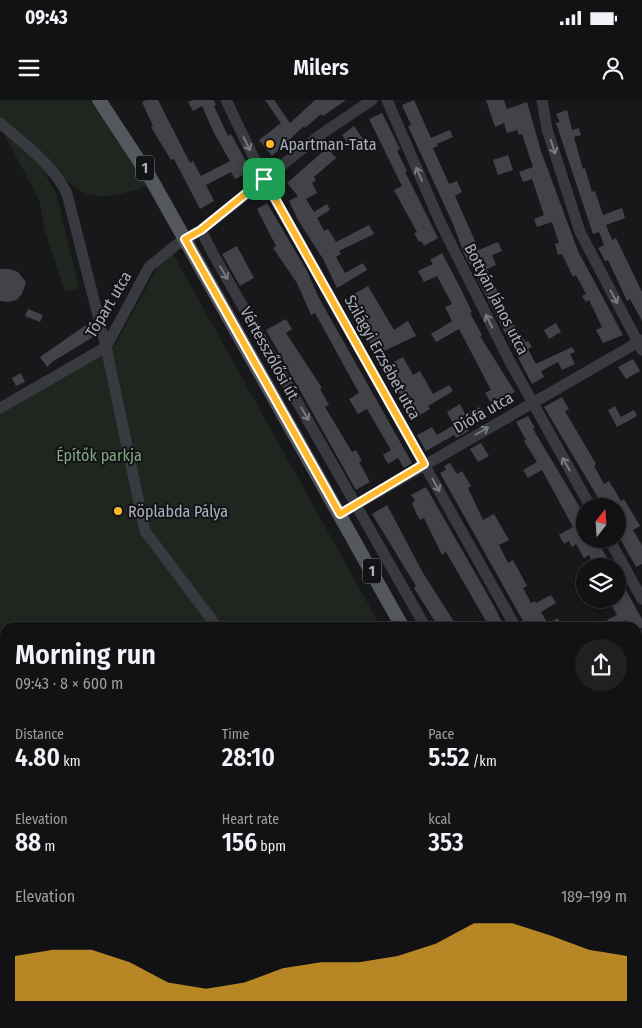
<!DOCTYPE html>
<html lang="en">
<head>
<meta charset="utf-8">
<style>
  :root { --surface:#121214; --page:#1f2022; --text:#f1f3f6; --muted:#9c9ea0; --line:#313234; --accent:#feb92e }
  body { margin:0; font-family:"Fira Sans Condensed",sans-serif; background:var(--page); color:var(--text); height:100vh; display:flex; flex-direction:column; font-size:19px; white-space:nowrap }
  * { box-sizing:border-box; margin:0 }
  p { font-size:16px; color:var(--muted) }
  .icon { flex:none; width:28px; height:28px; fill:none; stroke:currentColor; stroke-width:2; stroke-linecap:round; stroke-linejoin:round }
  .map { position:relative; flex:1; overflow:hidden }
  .side { position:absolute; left:0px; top:522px; width:642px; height:406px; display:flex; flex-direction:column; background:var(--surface); border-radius:15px 15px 0 0; box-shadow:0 2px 8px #0003,0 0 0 1px var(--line) }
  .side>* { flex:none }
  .needle { width:32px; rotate:17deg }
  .fabs { position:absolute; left:576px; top:398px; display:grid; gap:10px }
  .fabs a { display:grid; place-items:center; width:50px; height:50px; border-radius:50%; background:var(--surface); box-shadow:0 2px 8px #0003,0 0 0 1px var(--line); font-size:25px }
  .pin { position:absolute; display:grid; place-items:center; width:42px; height:42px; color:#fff; margin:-21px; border-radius:10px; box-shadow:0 2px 8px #0006 }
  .round { display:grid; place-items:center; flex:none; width:52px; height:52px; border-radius:26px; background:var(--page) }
  .headline { display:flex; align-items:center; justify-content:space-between; height:85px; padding:0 15px }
  h1 { font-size:28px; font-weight:600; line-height:38px }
  .figures { display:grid; grid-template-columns:repeat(3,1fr); gap:8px; height:85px; padding:5px 15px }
  .figures div { display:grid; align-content:center }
  .figures b { font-size:25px; font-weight:600 }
  .figures small { font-size:14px; font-weight:400 }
  .figures p { font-size:14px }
  .chart { height:140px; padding:10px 15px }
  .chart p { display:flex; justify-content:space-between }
  .chart svg { width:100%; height:90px; margin-top:5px; fill:var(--accent); opacity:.7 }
  .status { display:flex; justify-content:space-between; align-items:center; height:35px; padding:0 25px; background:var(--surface); direction:ltr }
  .status svg { height:14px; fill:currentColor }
  header { display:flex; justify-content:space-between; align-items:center; height:65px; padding:0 15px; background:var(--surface); font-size:22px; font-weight:600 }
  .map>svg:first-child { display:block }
</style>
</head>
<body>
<div class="status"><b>09:43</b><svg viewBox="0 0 49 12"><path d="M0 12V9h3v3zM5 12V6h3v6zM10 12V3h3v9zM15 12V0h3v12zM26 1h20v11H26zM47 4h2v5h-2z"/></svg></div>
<header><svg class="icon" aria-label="menu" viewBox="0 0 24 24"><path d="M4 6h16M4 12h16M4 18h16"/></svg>Milers<svg class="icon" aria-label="person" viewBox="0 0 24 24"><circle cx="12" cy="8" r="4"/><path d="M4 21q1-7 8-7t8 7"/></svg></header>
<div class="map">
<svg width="642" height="928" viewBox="0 0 642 928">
  <rect width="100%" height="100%" fill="#18181b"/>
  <path fill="#1e261f" d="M0,0H90L148,86C133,91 103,101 87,94C67,84 72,78 46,76L56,93L79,188L65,192L44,128L40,102L0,26Z
    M173,154L381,527L5,528V924H378L381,928H0V313L115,245L158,166Z
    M559,924H601L607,928H561Z"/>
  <path fill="#424348" d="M146,0H158L190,63L193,61L201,76L230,61L214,33L202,6L193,11L188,2L193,0H214L216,5L214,6L228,36L231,34L251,71L235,79L231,72L206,85L214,101L200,109L174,59L171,60L151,27L153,26L142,2Z
    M265,0H274L290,23L315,0H346L323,16L321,14L305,28L304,26L272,56L259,40L281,23Z
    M414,0L431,38L450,30L453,37L437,44L438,46L433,48L449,84L457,81L462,92L455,96L479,150L498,142L502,151L492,155L496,165L487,169L508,214L525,242L528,241L532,247L528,249L536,264L572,247L575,252L570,254L575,264L562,270L558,262L541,271L544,277L532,284L477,179L479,178L473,164L470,165L465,156L453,124L408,26L411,25L402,5Z
    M486,0H504L507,9L527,2L541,51L578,151L623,235L603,243L596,230L602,227L589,200L586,202L582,196L586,194L576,175L573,177L562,154L558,155L555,144L559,143L552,122L537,127L534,119L544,115L532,79L523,82L519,72L533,67L522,34L519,35L517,30L507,33L504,23L495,27Z
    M567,10L572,30L579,28L581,35L574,37L583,69L585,68L592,92L595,91L603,115L622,108L625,118L606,125L612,140L616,138L642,192V221L630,199L627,201L608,160L605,161L598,148L604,145L599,132L593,134L556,23L560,22L556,14Z
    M382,13L400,49L397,51L407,71L405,72L438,138L424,146L421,141L419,142L414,133L417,132L394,90L402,86L369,19Z
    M354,26L363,39L358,43L361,46L354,51L342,35Z
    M327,48L336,58L314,77L316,80L312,83L317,93L306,99L314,112L327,104L330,110L317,118L324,131L328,129L336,142L369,125L374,134L339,151L341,154L336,157L345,173L363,163L367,170L337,188L323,159L298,120L289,101L298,96L287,83Z
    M508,55L513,70L498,75L493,60Z
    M267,103L307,171L319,198L412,363L404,368L398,358L388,364L383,355L391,350L367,309L358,314L349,299L359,293L315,213L311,215L297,183L273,148L276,146L257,109Z
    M237,146L254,178L240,186L222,154Z
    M442,153L461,189L472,212L470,213L482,235L480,236L515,292L500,301L499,299L491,303L485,293L491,290L459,229L436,242L431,234L452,221L445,207L452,204L437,176L424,182L418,171L433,164L430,160Z
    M0,169H10L18,172L26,182L22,194L16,200L9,202L0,201Z
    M368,186L394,230L408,221L416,236L384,251L381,246L374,250L344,200Z
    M28,209L43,215L40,222L25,216Z
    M286,219L292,229L286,233L322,288L320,289L329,305L325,307L352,352L356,350L362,361L359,362L370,382L356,390L266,230Z
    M556,223L561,232L549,239L544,230Z
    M86,225L93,237L52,262L47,267L40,257Z
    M403,257L413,275L420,271L433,294L449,285L453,291L428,306L430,309L411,320L405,310L407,308L385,267Z
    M633,259L640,271L626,279L618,267Z
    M21,273L25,282L16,286L12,278Z
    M562,297L569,309L565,311L596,364L594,366L604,384L609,381L621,401L624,399L640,426L633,430L642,445V464L636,467L618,435V406H603L544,307Z
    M460,304L465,314L479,307L485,318L468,328L469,331L456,338L454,335L426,351L417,335L432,327L437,335L454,325L447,312Z
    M615,306L621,317L634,310L637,316L617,327L608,310Z
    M528,316L535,328L533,329L585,416V439H596L612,466H595L589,455L584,458L576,444L572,447L569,441L564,444L559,435L573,427L561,405L542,370L528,378L523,370L537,362L524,341L526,340L516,322Z
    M481,343L489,356L478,362L470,349Z
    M450,363L457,374L462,371L471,386L468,388L483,420L494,414L509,440L499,445L508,463L513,460L527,486L523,488L531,503L535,501L536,503L551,495L556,503L541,512L548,524L558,518L563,528H527L440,373L446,370L444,366Z
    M426,387L494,506L503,524L497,528H490L446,452L442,455L424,418L420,420L416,413L412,403L415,401L411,395Z
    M387,405L423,473L458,528H439L414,488L416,486L372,414Z
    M618,476L642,519V528H629L625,520L611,528L607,520L617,515L608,499H618Z"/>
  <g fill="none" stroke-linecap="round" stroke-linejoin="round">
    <path stroke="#393a40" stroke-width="11" d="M226,0L264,79L516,528
      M387,0L441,124L509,260L590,406
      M542,0L547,29L580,132L642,250
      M0,23C23,43 54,65 67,94L106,247L145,431L218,528
      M201,130L213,154L426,528
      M0,308L106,247L149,167L176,145L201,130L320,35L372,0
      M340,414L642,240
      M609,439L642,499
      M638,594L642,591
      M638,726L642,724
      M638,748L642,756
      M638,902L642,910"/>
    <path stroke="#55575f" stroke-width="14" d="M99,0L151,79L403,528
      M626,924L628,928"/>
  </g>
  <defs><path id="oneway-shaft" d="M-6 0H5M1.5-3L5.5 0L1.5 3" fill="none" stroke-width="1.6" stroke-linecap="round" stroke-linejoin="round" transform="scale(1.25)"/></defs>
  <g stroke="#777a84">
    <use href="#oneway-shaft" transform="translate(247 44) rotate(64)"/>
    <use href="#oneway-shaft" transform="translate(553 47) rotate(72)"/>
    <use href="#oneway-shaft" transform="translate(419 74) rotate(-114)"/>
    <use href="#oneway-shaft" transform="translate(224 173) rotate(60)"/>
    <use href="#oneway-shaft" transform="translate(614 197) rotate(62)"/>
    <use href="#oneway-shaft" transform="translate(489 221) rotate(-117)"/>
    <use href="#oneway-shaft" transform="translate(305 314) rotate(60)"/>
    <use href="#oneway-shaft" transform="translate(482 331) rotate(-30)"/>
    <use href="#oneway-shaft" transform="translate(566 364) rotate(-120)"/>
    <use href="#oneway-shaft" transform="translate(436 385) rotate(61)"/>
  </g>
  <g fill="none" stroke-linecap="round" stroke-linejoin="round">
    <defs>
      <path id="route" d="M264,79L424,364L340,414L185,139L201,130Z"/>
    </defs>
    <use href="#route" stroke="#fff" stroke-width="10"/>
    <use href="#route" stroke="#feb92e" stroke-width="6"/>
  </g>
  <g fill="#feb92e" stroke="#131316" stroke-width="2">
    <circle cx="270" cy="44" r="5"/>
    <circle cx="118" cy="411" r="5"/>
  </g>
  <g text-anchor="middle" stroke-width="4" stroke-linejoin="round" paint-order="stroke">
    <g fill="#131316" stroke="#7d808a" stroke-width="1">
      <rect x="136" y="55.5" width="18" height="25" rx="4"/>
      <rect x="363" y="458.5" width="18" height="25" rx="4"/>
    </g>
    <g font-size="15" font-weight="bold" fill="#aaafbb">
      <text x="145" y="73">1</text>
      <text x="372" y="476">1</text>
    </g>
    <g font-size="16" fill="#aaafbb" stroke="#131316" text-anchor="start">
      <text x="280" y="50">Apartman-Tata</text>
      <text x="128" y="417">Röplabda Pálya</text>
    </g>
    <g font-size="16" fill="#aaafbb" stroke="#131316">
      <text transform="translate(497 199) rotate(63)" y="6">Bottyán János utca</text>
      <text transform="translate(108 204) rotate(-59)" y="6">Tópart utca</text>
      <text transform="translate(270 253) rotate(61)" y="6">Vértesszőlősi út</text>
      <text transform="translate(383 257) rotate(61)" y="6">Szilágyi Erzsébet utca</text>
      <text transform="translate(483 312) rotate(-30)" y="6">Diófa utca</text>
    </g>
    <g font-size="16" fill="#80a783" stroke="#131316">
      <text x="99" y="361">Építők parkja</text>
    </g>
  </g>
</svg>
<div class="fabs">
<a><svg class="needle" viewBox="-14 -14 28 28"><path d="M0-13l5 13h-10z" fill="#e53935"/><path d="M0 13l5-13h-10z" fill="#9c9ea0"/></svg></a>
<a><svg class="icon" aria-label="layers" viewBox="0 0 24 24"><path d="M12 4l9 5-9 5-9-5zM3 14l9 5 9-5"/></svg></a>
</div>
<div class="pin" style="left:264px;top:79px;background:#1e9e55"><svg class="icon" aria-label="arrive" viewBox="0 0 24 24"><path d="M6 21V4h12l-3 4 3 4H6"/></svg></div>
<section class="side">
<div class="headline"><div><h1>Morning run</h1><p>09:43 · 8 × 600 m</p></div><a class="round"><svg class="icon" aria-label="share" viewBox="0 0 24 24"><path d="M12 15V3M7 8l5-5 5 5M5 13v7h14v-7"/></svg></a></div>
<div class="figures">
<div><p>Distance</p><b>4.80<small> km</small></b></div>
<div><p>Time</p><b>28:10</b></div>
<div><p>Pace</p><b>5:52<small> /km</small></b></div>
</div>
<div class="figures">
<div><p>Elevation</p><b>88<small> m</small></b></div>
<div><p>Heart rate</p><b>156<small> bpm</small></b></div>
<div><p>kcal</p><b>353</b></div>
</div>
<div class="chart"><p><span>Elevation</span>189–199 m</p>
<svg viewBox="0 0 160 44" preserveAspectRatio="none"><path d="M0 44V22L10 19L20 19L30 25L40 35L50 38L60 35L70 28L80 25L90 25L100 22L110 16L120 6L130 6L140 12L150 19L160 22V44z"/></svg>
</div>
</section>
</div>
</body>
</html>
